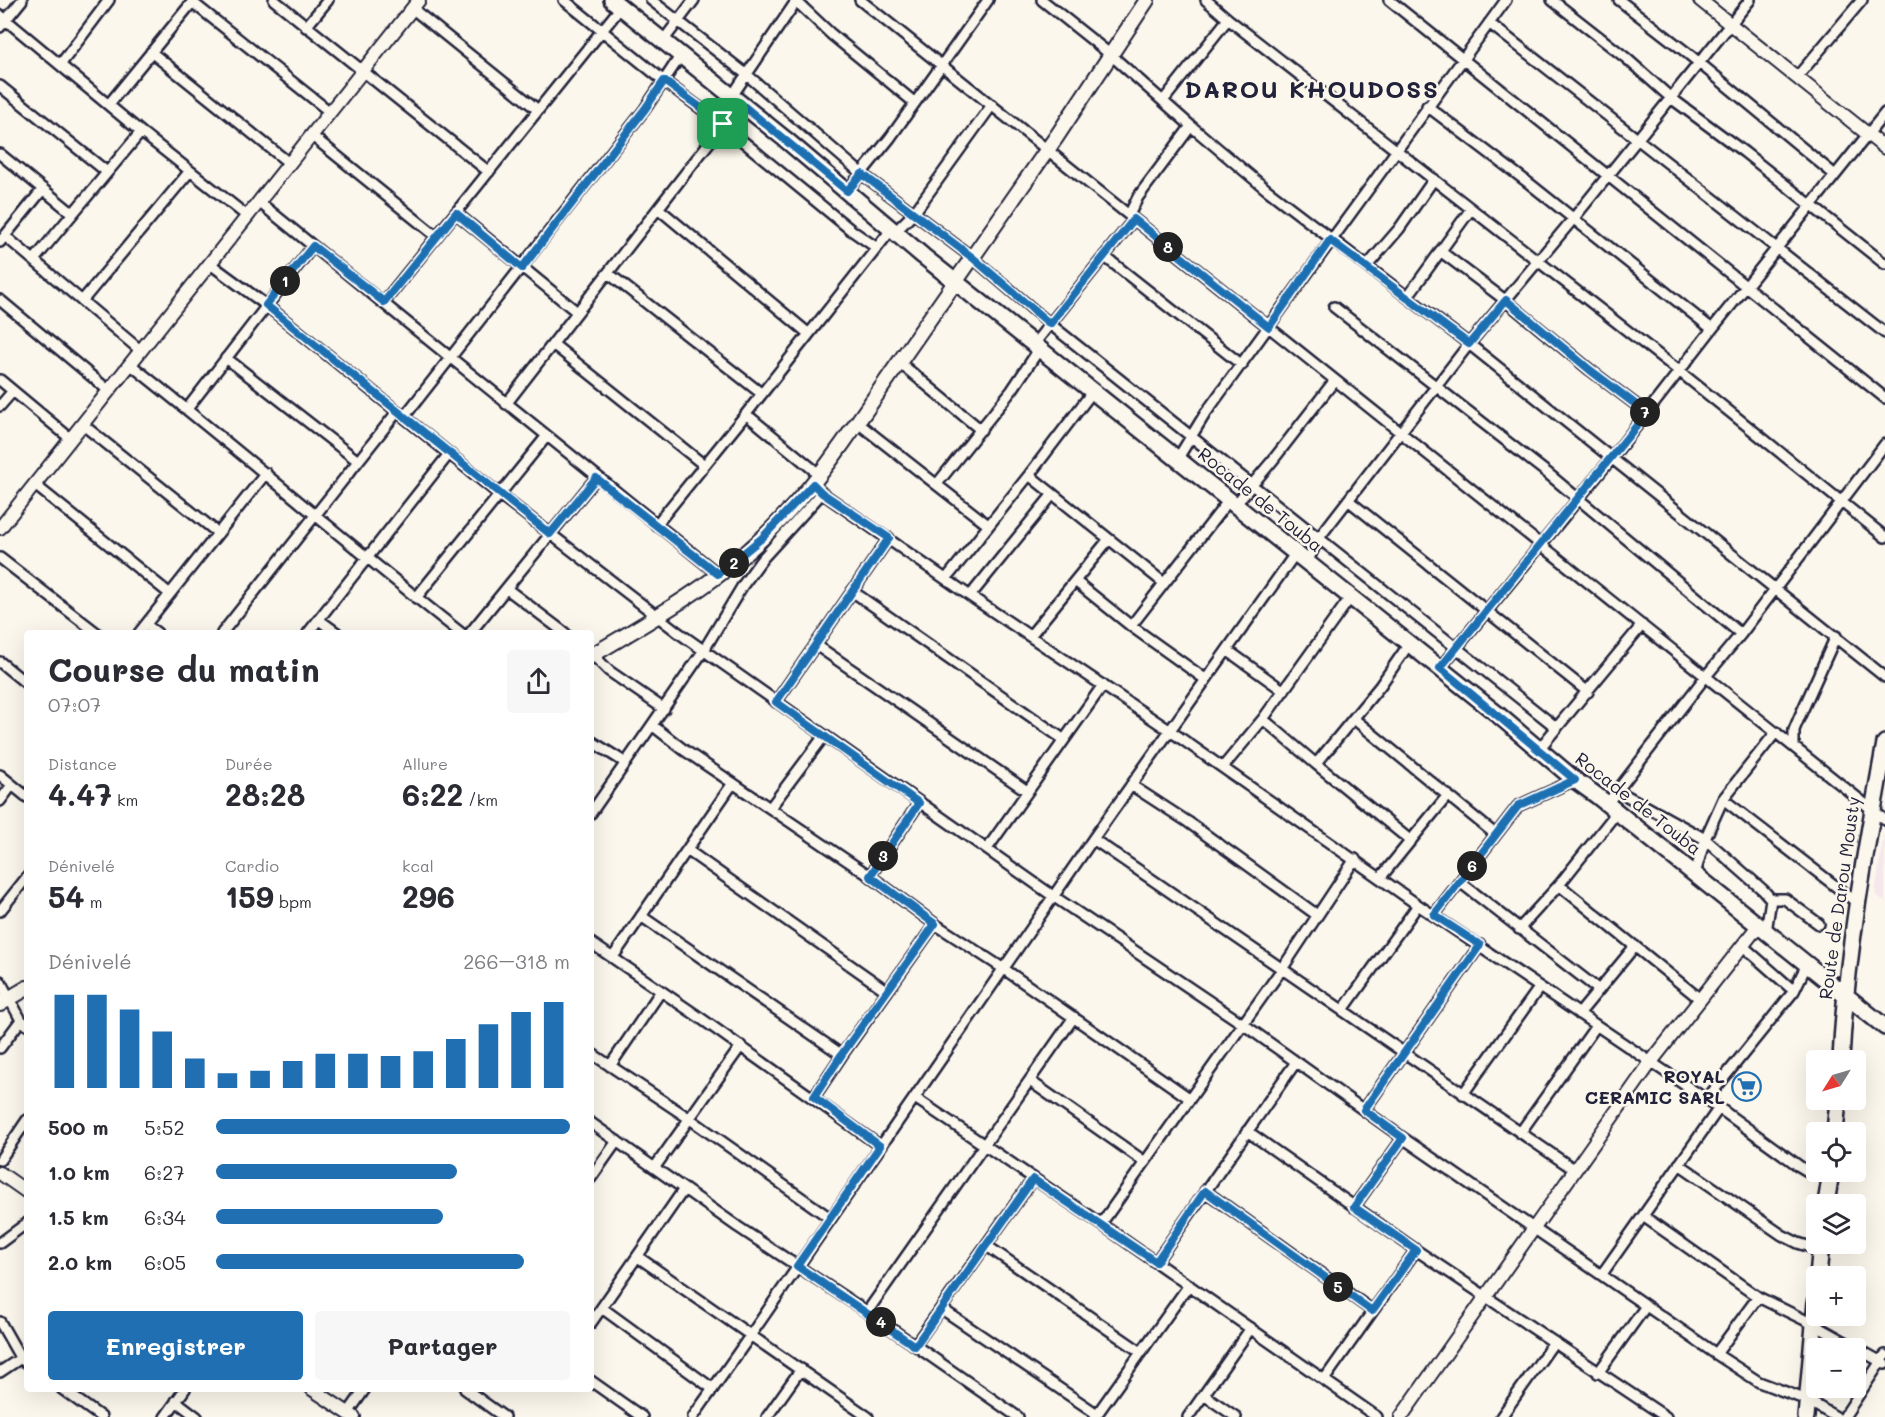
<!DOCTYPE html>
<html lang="fr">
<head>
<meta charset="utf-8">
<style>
  :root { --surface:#fff; --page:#f7f7f7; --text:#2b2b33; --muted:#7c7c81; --accent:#1f6fb2 }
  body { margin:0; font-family:Mali,sans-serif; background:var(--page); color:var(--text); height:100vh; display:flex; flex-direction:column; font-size:22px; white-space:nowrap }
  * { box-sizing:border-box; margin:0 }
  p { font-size:20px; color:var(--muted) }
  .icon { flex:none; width:33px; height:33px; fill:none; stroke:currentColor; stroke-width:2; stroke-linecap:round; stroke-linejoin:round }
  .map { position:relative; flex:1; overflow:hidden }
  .sheet { position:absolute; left:24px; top:630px; width:570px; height:762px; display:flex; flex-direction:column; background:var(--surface); border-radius:6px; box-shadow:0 6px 24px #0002 }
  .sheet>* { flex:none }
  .needle { width:39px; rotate:233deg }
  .tools { position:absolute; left:1806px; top:1050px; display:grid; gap:12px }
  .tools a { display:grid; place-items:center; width:60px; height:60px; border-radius:6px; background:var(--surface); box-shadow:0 6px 24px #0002; font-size:30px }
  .pin { position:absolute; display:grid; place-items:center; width:51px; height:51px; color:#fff; margin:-26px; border-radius:12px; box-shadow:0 3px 9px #0006 }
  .km { position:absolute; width:30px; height:30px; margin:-15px; border-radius:50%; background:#222; color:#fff; font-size:16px; line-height:30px; text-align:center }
  .round { display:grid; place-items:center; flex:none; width:63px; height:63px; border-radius:6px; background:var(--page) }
  .headline { display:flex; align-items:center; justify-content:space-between; height:102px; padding:0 24px }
  h1 { font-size:33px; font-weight:700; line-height:45px }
  .figures { display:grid; grid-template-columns:repeat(3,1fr); gap:9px; height:102px; padding:6px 24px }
  .figures div { display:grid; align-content:center }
  .figures b { font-size:30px; font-weight:700 }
  .figures small { font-size:16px; font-weight:400 }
  .figures p { font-size:16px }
  .chart { height:168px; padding:12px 24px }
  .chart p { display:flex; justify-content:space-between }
  .chart svg { width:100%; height:108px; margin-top:6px; stroke:var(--accent); stroke-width:6 }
  .cta { display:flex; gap:12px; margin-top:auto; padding:12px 24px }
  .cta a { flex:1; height:69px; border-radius:6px; background:var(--accent); color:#fff; font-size:24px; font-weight:700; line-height:69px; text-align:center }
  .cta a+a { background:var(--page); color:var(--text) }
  ul { padding:0 24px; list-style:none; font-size:20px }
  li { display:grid; grid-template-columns:96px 72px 1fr; align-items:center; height:45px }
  li i { height:15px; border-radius:8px; background:var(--accent) }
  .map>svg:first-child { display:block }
</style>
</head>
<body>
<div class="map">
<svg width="1885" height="1417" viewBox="0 0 1885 1417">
  <rect width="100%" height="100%" fill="#fbf7ec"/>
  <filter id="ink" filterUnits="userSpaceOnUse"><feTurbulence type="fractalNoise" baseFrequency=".0167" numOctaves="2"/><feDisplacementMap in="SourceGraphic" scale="12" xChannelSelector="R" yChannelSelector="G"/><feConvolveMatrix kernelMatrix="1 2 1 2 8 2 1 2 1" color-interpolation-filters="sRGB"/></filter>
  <g filter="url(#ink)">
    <path fill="#f6e7ec" d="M1884,833L1885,834V902L1875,894Z"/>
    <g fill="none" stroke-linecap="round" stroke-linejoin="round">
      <defs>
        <path id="minor" d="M274,0L489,172
          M564,0L664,81L723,125L851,230L877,248
          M651,0L746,74L862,174L973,258L1050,324L1557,728
          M860,0L1885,820
          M1042,0L1111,55L1191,126L1266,189L1469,344L1885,677
          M1206,0L1228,19L1679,371L1885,537
          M1389,0L1885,398
          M1552,0L1626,58L1671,98L1744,152L1885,264
          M1619,0L1686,52L1835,175
          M796,1L831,34L915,103
          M192,2L330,112
          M413,9L538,110
          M0,15L141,132L247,216
          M1489,23L1885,333
          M0,27L22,0
          M306,27L328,0
          M663,41L694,0
          M151,52L289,163
          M60,65L109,0
          M1797,77L1862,0
          M0,86L107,172
          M732,96L797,0
          M1163,101L1228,19
          M109,104L194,0
          M1427,106L1530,184L1712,329
          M311,135L436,236
          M0,154L72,213
          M847,191L890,138L988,0
          M259,202C412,326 564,451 718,574
          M659,209L809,334
          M456,213L577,312
          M1129,215L1138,197L1191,126
          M895,232L914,213L992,105
          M5,236L140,350
          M0,242L43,189
          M1440,251L1505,300L1590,370L1647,413
          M1104,256L1242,365
          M34,260L141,132
          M209,263L266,305L500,495L679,633L1053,896L1243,1024L1403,1138L1716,1354L1759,1382L1807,1400L1836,1417
          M1367,266L1399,229L1434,179
          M608,273L762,394
          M1408,296L1471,209
          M0,300L108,390
          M82,301L190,171
          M384,302L621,7
          M1334,307L1546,472L1741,634
          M1034,344L1134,219
          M554,345L704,465
          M226,358L358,461
          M900,363L981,430
          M130,364C241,452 349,545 461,633
          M0,380L71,439
          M506,404L740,103
          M0,406L13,391
          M187,409L313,246
          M746,414L820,475
          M404,417L645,109L681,55
          M858,423L988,525
          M82,424L218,533
          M1178,458L1205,414L1506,0
          M1029,475L1164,583
          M813,484L822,493L970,596L1169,730L1418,905L1719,1108L1799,1166L1809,1172L1830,1178
          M937,484L1012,390L1040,348
          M35,485L170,594
          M1348,500L1588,692
          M1235,505L1273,460L1335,380
          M656,525L746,414L891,230
          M0,558L97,633
          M1307,563L1318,539L1469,344L1573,219L1750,0
          M946,579L1029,475L1093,391
          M1075,581L1131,626L1205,679
          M507,589L565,633
          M852,591L1063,739
          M970,596L1053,494
          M416,598L546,437
          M319,620L337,633
          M146,625L157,633
          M1131,626L1229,500
          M139,633L266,473
          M222,633L397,412
          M308,633L449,454
          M470,633L596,478
          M1030,636L1109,539
          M816,645L1027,791
          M1227,650L1284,691
          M591,653L609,671L664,709
          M0,662L27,684
          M1440,668L1611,459L1712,329L1885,113
          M776,702L889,538
          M1263,719L1316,764L1411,841
          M1354,719L1495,834
          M652,725L684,750L870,876L935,924L1004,969L1189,1098
          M591,741L626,763
          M1794,747V730L1799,718L1836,636
          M1539,749L1642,625
          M1316,764L1380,686L1409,644
          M1223,767L1263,719L1350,598
          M0,775L27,797
          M1131,785L1188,822L1317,915
          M1618,791L1705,839L1763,890L1771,899L1766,932
          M1723,799L1856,902
          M0,801L12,785
          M1607,804L1706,676L1741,634L1885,444
          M770,808L824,736
          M591,813L704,650L743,585L762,559L822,493
          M1093,839L1575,1170
          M987,849L1103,685
          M687,850L887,991
          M1695,874L1705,839L1723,799L1776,732
          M870,876L919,803
          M1381,877L1448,795
          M1460,882L1599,990
          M1559,885L1700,999
          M1771,899H1785L1819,924
          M0,911L27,877
          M1434,915L1518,806L1575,780
          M641,916L842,1055
          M1519,929L1559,885L1617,812
          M591,943L699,1017L880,1146
          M1743,946L1794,991
          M613,957L733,783
          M0,981L21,1020L27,1025
          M1343,1010L1418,905
          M1579,1014L1635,946
          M0,1048L21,1020
          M591,1053L690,1119L830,1218
          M610,1066L661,991
          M1030,1081L1145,1162
          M1463,1094L1539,988
          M814,1097L842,1055L935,924
          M915,1098L1101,1224L1377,1417
          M1706,1100L1794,991L1807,964
          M1364,1110L1480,945
          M591,1123L738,1227L867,1312L1018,1417
          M1247,1131L1416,1250L1666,1417
          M1520,1133L1596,1026
          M0,1160L27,1120
          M1679,1164L1782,1235L1798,1243L1820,1250
          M655,1167L741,1046
          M591,1178L617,1141
          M1205,1191L1373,1311
          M1354,1207L1403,1138
          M1643,1216L1758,1297L1815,1325L1885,1364
          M1101,1224L1282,969L1355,859
          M0,1243L27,1223
          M987,1246L1141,1352
          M638,1257L868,1417
          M1156,1262L1296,1062
          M1602,1274L1719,1108
          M602,1308L713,1389
          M942,1309L1097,1414
          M867,1312L1074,1017
          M0,1322L21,1359L27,1363
          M591,1323L684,1189
          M915,1345L1033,1179
          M1716,1354L1758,1297
          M0,1372L27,1354
          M1598,1373L1646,1306
          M1324,1380L1416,1250
          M591,1381L642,1417
          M62,1389L101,1417
          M465,1389L504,1417
          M1204,1395L1236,1417
          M176,1401L197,1417
          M348,1413L365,1389
          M165,1417L185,1389
          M693,1417L750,1336L1093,839L1295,554
          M767,1417L801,1369
          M1095,1417L1189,1285
          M1188,1417L1251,1328
          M1501,1417L1554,1342
          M1844,1417L1885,1355"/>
        <path id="tertiary" d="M1700,0L1885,148
          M0,528L419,0
          M0,1173L27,1192
          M312,1389L354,1417
          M1401,1417L1651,1062L1758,926"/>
        <path id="secondary" d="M591,656C644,624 700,593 747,552C784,520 815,483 843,443L1057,136L1147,0
          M0,1004L27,988"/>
        <path id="primary" d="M612,0L785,139L923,256L1496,713L1575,780L1596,795L1885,1027
          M1841,1060C1846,953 1866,849 1885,743
          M1835,1132L1838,1100
          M1826,1204L1831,1172
          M1818,1276L1821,1244
          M1806,1417L1816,1302"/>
      </defs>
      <use href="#minor" stroke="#22223b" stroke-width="14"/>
      <use href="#tertiary" stroke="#22223b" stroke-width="16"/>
      <use href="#secondary" stroke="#22223b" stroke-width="18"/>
      <use href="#primary" stroke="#22223b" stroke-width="20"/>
      <use href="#minor" stroke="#fbf7ec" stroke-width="9"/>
      <use href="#tertiary" stroke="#fbf7ec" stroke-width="12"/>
      <use href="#secondary" stroke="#fbf7ec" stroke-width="14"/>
      <use href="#primary" stroke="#fbf7ec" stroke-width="15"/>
    </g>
  </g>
  <g fill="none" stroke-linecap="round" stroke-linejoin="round" filter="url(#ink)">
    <defs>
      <path id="route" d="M664,81L723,124L740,103L847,191L862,174L973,258L1050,324L1134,219L1269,327L1330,240L1469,344L1506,300L1590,370L1647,413L1440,668L1575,780L1518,806L1434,915L1480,945L1364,1110L1403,1138L1354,1207L1416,1250L1372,1311L1205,1191L1156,1262L1033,1179L915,1346L797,1266L880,1146L814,1097L842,1054L935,924L870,876L919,803L776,702L889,538L822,493L813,484L762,538L718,574L596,478L550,534L266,305L313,246L384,302L456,213L522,268L645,109Z"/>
    </defs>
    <use href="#route" stroke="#fff" stroke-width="12"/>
    <use href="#route" stroke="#1f6fb2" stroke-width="8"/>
  </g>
  <defs>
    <symbol id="supermarket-ring" viewBox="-11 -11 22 22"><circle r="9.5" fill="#fbf7ec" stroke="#1f6fb2" stroke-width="1.5"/><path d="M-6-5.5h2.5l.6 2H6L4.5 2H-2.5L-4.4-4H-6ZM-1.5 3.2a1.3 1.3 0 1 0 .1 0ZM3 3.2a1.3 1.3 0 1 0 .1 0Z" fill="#1f6fb2"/></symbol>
  </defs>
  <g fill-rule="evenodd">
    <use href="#supermarket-ring" x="1730" y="1070" width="33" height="33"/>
  </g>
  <g text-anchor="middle" stroke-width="5" stroke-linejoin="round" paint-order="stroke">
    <g font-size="18" fill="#22223b" stroke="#fbf7ec">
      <text transform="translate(1260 500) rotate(39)" y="6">Rocade de Touba</text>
      <text transform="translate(1638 804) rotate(38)" y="6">Rocade de Touba</text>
      <text transform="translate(1840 898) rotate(-82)" y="6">Route de Darou Mousty</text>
    </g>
    <g font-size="18" font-weight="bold" fill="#22223b" stroke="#fbf7ec" text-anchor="end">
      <text x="1725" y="1083">ROYAL<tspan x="1725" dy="21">CERAMIC SARL</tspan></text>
    </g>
    <g font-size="24" font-weight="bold" letter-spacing="1.5" fill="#22223b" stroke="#fbf7ec">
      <text x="1312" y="98">DAROU KHOUDOSS</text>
    </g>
  </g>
</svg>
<div class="tools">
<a><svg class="needle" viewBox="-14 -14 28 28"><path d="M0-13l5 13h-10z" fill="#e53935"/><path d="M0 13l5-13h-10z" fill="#7c7c81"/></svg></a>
<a><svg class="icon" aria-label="locate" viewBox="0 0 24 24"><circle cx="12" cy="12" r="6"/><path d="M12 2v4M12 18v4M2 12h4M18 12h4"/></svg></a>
<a><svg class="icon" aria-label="layers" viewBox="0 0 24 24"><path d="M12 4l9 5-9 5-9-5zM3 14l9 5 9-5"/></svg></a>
<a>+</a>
<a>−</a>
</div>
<div class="pin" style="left:723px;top:124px;background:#1e9e55"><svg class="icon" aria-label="arrive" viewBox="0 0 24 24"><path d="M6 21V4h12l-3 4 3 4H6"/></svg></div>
<b class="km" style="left:285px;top:281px">1</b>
<b class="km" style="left:734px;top:563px">2</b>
<b class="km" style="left:883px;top:856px">3</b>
<b class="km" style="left:881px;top:1322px">4</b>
<b class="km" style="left:1338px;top:1287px">5</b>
<b class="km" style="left:1472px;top:866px">6</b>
<b class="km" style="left:1645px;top:412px">7</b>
<b class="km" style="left:1168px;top:247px">8</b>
<section class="sheet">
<div class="headline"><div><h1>Course du matin</h1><p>07:07</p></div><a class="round"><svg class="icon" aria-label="share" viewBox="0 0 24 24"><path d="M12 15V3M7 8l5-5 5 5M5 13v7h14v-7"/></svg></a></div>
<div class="figures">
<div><p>Distance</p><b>4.47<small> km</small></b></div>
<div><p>Durée</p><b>28:28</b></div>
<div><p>Allure</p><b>6:22<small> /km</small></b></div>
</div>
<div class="figures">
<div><p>Dénivelé</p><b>54<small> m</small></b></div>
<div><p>Cardio</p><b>159<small> bpm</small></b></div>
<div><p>kcal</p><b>296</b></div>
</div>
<div class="chart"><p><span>Dénivelé</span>266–318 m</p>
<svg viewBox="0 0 160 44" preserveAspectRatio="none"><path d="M5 44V6M15 44V6M25 44V12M35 44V21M45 44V32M55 44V38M65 44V37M75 44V33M85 44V30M95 44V30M105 44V31M115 44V29M125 44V24M135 44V18M145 44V13M155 44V9"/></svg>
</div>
<ul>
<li><b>500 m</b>5:52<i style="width:100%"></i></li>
<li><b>1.0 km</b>6:27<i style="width:68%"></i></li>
<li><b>1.5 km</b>6:34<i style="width:64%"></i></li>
<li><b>2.0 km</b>6:05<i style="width:87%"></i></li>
</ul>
<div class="cta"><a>Enregistrer</a><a>Partager</a></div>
</section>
</div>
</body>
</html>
